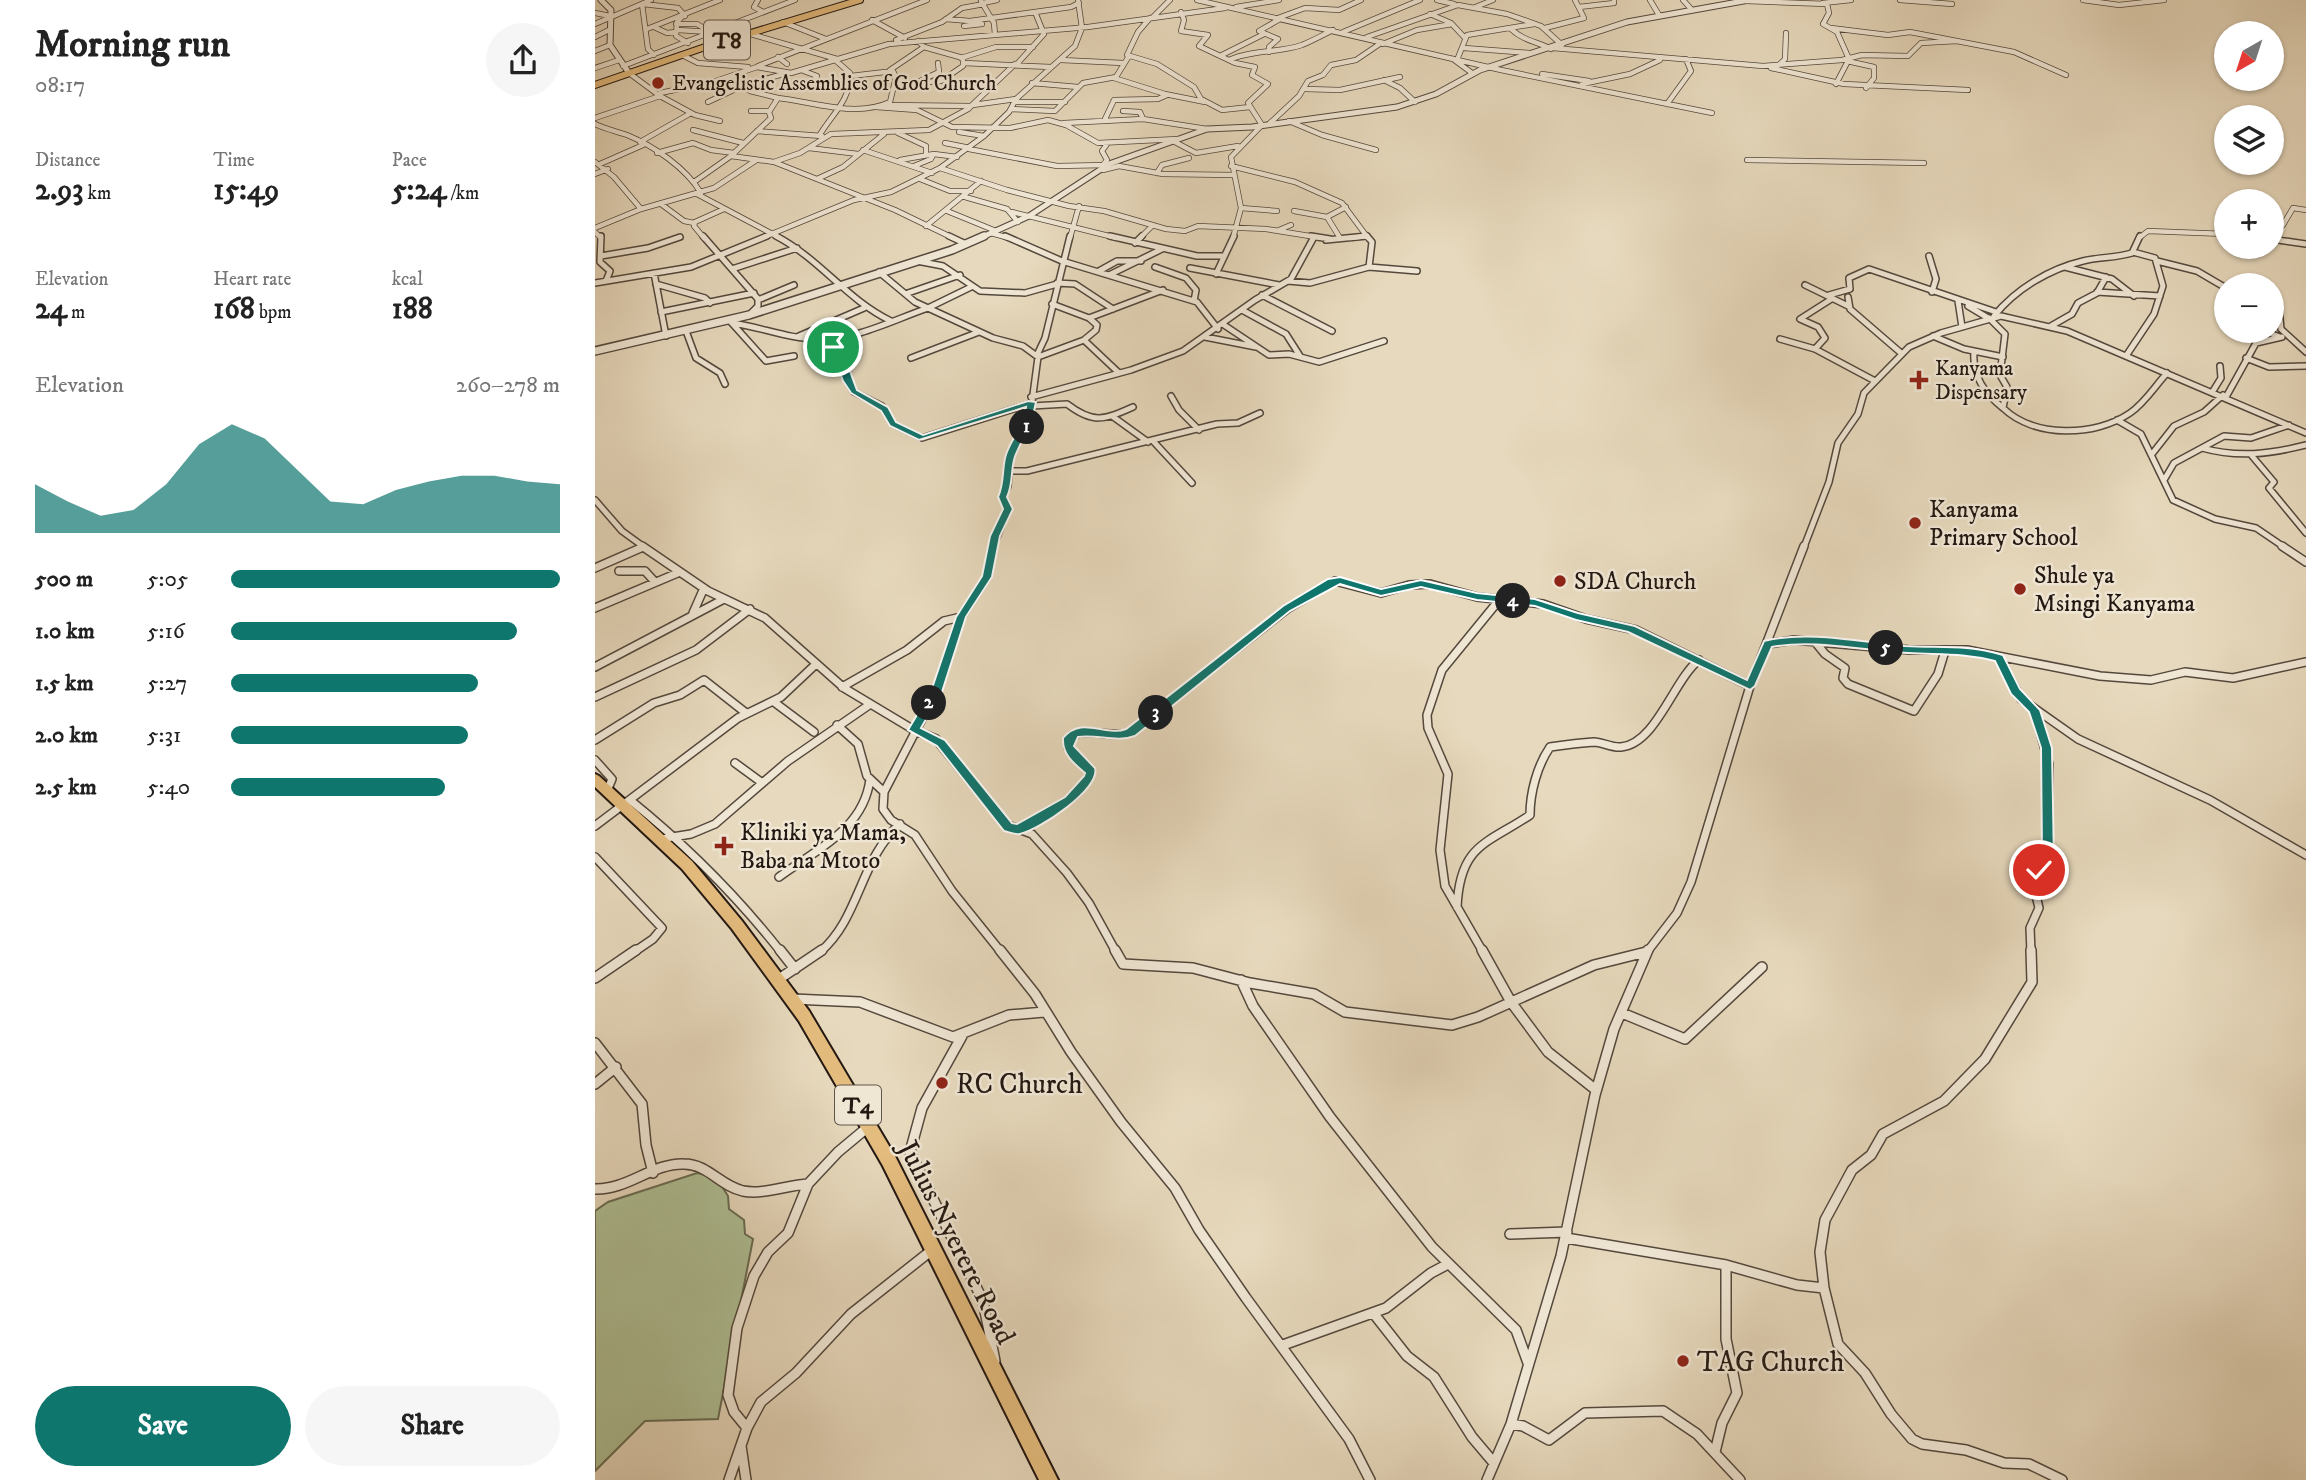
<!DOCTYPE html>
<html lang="en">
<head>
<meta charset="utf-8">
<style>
  :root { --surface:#fff; --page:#f6f6f6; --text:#222; --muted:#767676; --accent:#0f766e }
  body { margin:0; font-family:"IM FELL DW Pica",serif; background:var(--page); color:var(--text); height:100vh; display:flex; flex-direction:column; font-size:26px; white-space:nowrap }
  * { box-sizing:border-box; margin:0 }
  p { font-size:23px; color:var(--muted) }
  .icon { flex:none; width:38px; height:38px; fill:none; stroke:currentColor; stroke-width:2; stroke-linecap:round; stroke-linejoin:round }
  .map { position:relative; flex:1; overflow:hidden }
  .panel { display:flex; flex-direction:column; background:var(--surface); width:595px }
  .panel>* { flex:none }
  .needle { width:46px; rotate:219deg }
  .fabs { position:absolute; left:1619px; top:21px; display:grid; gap:14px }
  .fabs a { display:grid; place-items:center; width:70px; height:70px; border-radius:50%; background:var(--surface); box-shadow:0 2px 5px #0004; font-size:35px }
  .pin { position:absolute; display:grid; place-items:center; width:60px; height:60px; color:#fff; margin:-30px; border:4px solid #fff; border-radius:50%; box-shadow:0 2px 7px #0007 }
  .km { position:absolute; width:35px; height:35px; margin:-18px; border-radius:50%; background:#222; color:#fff; font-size:19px; line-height:35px; text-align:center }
  .round { display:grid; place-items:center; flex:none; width:74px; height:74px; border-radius:37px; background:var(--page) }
  .head { display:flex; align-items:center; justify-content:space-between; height:119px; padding:0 35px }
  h1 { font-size:38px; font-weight:800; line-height:52px }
  .metrics { display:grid; grid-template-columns:repeat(3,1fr); gap:10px; height:119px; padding:7px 35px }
  .metrics div { display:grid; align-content:center }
  .metrics b { font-size:30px; font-weight:800 }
  .metrics small { font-size:19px; font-weight:400 }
  .metrics p { font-size:19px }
  .chart { height:196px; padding:14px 35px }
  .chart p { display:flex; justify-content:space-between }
  .chart svg { width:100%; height:126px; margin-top:7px; fill:var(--accent); opacity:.7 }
  .action { display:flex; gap:14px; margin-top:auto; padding:14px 35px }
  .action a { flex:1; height:80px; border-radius:42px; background:var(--accent); color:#fff; font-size:28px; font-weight:800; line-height:80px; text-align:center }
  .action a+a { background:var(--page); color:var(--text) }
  ul { padding:0 35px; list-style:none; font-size:23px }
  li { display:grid; grid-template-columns:112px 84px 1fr; align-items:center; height:52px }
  li i { height:18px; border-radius:9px; background:var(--accent) }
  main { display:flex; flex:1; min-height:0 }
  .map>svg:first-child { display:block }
</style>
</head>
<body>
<main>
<section class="panel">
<div class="head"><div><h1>Morning run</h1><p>08:17</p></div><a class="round"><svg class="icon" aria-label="share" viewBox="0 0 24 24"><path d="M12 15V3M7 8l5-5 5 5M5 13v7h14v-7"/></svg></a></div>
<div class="metrics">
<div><p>Distance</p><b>2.93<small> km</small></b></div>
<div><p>Time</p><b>15:49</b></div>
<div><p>Pace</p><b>5:24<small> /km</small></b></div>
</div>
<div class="metrics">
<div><p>Elevation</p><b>24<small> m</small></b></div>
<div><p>Heart rate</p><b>168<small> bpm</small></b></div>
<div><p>kcal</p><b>188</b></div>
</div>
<div class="chart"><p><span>Elevation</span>260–278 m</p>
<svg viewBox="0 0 160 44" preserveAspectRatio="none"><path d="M0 44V27L10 33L20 38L30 36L40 27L50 13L60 6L70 11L80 22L90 33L100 34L110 29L120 26L130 24L140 24L150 26L160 27V44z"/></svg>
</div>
<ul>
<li><b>500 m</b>5:05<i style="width:100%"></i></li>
<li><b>1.0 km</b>5:16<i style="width:87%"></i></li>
<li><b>1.5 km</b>5:27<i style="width:75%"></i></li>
<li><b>2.0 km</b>5:31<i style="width:72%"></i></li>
<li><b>2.5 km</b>5:40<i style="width:65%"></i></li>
</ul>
<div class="action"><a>Save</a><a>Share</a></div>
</section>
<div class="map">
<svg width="1711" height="1480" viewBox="0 0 1711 1480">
  <rect width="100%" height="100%" fill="#e7d9bd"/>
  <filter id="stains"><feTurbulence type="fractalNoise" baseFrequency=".00286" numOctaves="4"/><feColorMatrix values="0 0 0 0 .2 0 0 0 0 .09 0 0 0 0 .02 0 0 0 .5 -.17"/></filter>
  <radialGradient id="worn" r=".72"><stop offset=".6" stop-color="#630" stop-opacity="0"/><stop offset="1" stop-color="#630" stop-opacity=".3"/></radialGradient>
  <path fill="#afc096" stroke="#696c54" stroke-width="2" d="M102,1173L121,1177L133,1196L134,1209L149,1220L150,1234L158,1239L123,1419L50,1421L0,1471V1211L13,1202Z"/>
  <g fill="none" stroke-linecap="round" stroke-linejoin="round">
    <defs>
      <path id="minor-far3" d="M163,0L159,7L168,12
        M602,0L906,70L1117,113
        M842,0L859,4
        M1055,0L1064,15
        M1088,0L1097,10
        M1305,0L1357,4
        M1488,0L1524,5L1569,0
        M386,1L399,23L400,35
        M1151,1L1232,4L1234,13L1228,24L1242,32L1254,59
        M388,3L402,0
        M1228,3L1256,0
        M47,4L53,49L59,55
        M48,4L83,8L90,16
        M641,7L684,0
        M984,7L1019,3V0
        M878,8L898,0
        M586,12L589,20L586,31L613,35L604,46L640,63L660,67L657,75L673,84L653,103L667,125L636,157L646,208L638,238
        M0,13L15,16
        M835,14L856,23L870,38
        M87,17L82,22L81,36L93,43
        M558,17L575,0
        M555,18L543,32L532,55L562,64L599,87L606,99L627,110L655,107
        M683,18L710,8L744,10L766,0
        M351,19L375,21L476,7L484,3
        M277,20L310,38
        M188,22L231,39
        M0,24L56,0
        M81,24H102L117,33
        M369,26L387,24
        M59,27L72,33L81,32
        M950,28L989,18L980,0
        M1236,28L1293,35L1315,32L1419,52L1471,75
        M52,29L125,0
        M916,29C929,41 941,41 956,49
        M83,30L115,32
        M748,32L825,0
        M152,33L242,59
        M0,37L14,30
        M772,37L863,5L912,14L946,26L967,45
        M301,40L347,22L367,8L389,4
        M788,44L822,30L857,24
        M869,48L934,53
        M958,48L1168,66L1247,60L1267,55L1313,56L1326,43L1362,41
        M0,51L15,45
        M674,52V47L683,39L664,31L685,19
        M87,55L103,63L153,67
        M627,55L669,34
        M183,57L192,64
        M366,58L401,47H438
        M858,59L877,73
        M466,60L528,63
        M634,60C656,50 683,53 707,45C717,41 728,35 738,30
        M862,60L872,35L939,24
        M1252,61L1279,67V78L1271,88
        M369,63L456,67
        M422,64L449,34L440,12
        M1184,65L1190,59L1191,33
        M28,66L200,0
        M163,66L332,0
        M0,68L24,60
        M1176,68L1249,84L1373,90
        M206,70L222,76L213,87
        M295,70L329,47
        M947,74L994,81
        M519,78L570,94L610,102
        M789,80L805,88L820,102
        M323,82L344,72L343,63
        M123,83L149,86
        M437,83L483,87
        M300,84L346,81L368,66V58L329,47L323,41
        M987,84L1035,74L1065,60
        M1241,84L1254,59
        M149,85L192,73
        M187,87L255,85
        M710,89L745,90L805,77
        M65,93L118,82L162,67L196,73L294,44L493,27L630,8
        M65,96L100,115L125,121
        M183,98C220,102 260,118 295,102L301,77L298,71L256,76
        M113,102L147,86
        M419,102H470
        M1072,104L1096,71L1091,59
        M290,105L376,106
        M378,105L421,99
        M281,107L322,110L357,127L415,128L453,120L471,125L503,143L583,139
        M416,109L460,111L488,83L521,77L534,56
        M156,111H174
        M528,111L545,112L548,119
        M0,118L65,96L34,73
        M510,119L519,100L563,99L572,95
        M694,121L727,135L781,150
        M469,123L548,119L612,129
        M675,123L704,96L713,81L728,75L736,65L761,60L786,43
        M0,124C10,129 21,131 32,135C59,146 91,168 106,193
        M98,130L148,143
        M162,131L227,136
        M364,132L389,136
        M303,133L331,146V155
        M224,136C237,114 256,100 255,73L239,59
        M578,141L601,153L643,146
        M45,142L96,113
        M350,143L375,148
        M214,148L263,154
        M374,149L462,166L512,165
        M268,150L337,173
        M62,153L98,143L116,150L139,153
        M136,156L179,162L205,153L236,134L334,130L373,109L420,64
        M305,160L339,154L362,157
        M1152,160L1329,163
        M0,162L19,177L46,209
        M179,162L300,210L358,238
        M5,164L48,145
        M508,165L512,160L507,151L512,144
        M319,166L336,159L338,155
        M636,166L700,182L747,203L773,238
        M345,168L412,190L474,206L509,211L571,229L590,231L603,226L671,229L727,238
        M508,170L524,166L568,174L638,175
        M562,173L567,165L594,158
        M0,174L13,169
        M222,179L248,167L289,134
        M325,179L355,191H376
        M99,182L136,156L176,118L174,112L183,98L155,91L137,76
        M102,194L185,238
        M370,197L412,209L423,222
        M66,204L89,221L99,223
        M646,208L682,211
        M352,211L401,231
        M699,211L732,217L745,238
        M417,212L522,238
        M732,217L751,207
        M331,226L386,181
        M0,228L46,209L119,188L160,161
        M684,230L696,225
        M0,232L6,238
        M396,233L414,238
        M1676,233L1688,225L1698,208L1711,210
        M109,238L99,226L100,222L129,209
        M167,238L259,200L296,192L345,168L389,136L414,112L421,99L480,46L487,28L483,0
        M475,238L484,206
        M545,238L557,226
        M755,238L772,236
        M1544,238L1553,231L1631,234"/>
      <path id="minor-far2" d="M6,236L5,262L15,271L11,281
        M108,236L163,299V306L155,314
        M181,236C225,259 252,300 296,321
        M354,236L371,244
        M410,236L467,261L602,302L623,329
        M515,236L602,256H627
        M716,236L735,239
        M772,236L777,242L774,267
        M1676,239L1711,244
        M731,240L772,236
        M540,243L547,236
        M6,256L53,248L85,237
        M1334,256L1341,279L1337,292
        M322,261L348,266L385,291L430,293L462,284
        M1562,261L1602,271L1631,288
        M560,267L591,278L601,290L599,301
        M1470,267L1517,279L1539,296
        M595,268L684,285
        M137,269L202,248
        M504,271L522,261H546
        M284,272L320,302L398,338L428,346L443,357L435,417L415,456L413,486L407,497L413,509L398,547
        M59,273L71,336
        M621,274L639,236
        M514,275L567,249
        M693,281L715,283L774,267L822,271
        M0,283L96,267L172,236
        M462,283L480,284L518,309
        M61,284L110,298L115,303
        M1210,285L1253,306
        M1502,292L1565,296
        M313,293L365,275
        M667,295L737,331
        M1234,295L1255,289L1254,278L1274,269L1401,312
        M1253,297L1255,309L1306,353
        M163,300L199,285
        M1363,301L1367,327
        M1676,301L1684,308L1686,329L1711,352
        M457,304L494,318L502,325L501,330L489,340
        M1373,306L1393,318
        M335,307L376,287
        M647,310L691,334L705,356
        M66,312L159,293
        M1399,316C1421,289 1454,269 1488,261C1504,257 1521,258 1537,253L1545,236
        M494,318L568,290
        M1394,318L1410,334L1405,375L1412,387L1408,408C1439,438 1500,437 1535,413C1550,403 1560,386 1572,373
        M135,321L171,361L199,356
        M137,323C166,327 194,339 223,339C261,340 298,320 333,308
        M629,325L674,355L694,354L724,362L789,341
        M1456,326L1477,314L1483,303L1502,293L1511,277
        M91,331L101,358L125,373L130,384
        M1669,331L1685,337
        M204,336L269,308
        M1338,336L1369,349L1408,357
        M610,337L661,347
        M219,339L242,349L252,381L259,392L287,406L298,424L327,438L437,403
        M1185,339L1220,349L1280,381
        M1220,349L1230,338L1223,327L1205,319L1238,298
        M1379,352C1377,376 1390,394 1408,408
        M442,355L450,338L475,236
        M1531,356L1559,314L1568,286L1560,258L1538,252
        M443,357L489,340L524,373
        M316,358L384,332
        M1651,358L1674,367L1711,366
        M1618,391L1626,378L1625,366
        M576,396L584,410L604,430
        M436,397L536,370L588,351L660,300L696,279L719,237
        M1631,397L1661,343L1687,337
        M437,406L472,404C498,424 509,420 538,407
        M517,416L553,442
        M1522,420L1546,434L1578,500L1620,519L1661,528L1689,547
        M558,441L597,483
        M1607,448C1643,458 1675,454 1711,445
        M1557,454L1579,426L1609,412L1628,395
        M1657,456L1679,482L1674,488L1711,533
        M413,471H432L622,424L643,423L665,413
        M1569,480L1579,463L1629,436L1656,438L1694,425
        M0,500L27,531L49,547
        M1209,547L1234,482L1243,443L1263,414L1269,393L1314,347L1346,333L1406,316L1472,331L1711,433"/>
      <path id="minor-far1" d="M47,546L113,591L170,618L249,688L319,730L341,739L410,824L437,834L472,873L494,903L521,952
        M398,546L392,577L366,617L341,692L289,792L288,809L296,820L320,835L357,891L406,952
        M1687,546L1711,562
        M0,568L48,547
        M24,571H50L60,582
        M0,608L85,572
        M98,613L109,588
        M1221,643L1230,654L1250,668L1248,678L1253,684L1319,711L1343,674L1350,651
        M1173,644L1199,640L1315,650H1372L1505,676L1556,680L1590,672L1638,678L1711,662
        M1404,658L1426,699L1483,739L1615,800L1711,855
        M0,667L129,599
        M247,687L312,650L349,621L366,617
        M0,697L101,650L155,609
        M179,702L219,732
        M242,725L263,744L272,776L289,792
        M0,740L59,703L85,695L109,680L151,713
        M0,760L17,779L12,791
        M140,763L166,782
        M35,800C92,846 141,895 186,952
        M0,826L143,718L186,697L220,665
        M423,829C450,813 485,803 496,771L473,747L477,735C497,728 515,738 535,733L692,609L740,581L786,593L814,585L835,584L882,597L948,604L991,619L1041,630L1155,686
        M65,839L96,834L120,824L193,761L274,705
        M0,857L67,928L58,939L39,952
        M184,877C222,849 269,829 275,779
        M862,907C865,844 892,844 935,815C935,793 942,766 955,747C969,745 984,743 999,742C1007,742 1017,748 1026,747C1061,744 1079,679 1104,660
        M225,952C265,918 265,859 305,824
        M888,952L850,886L845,850L853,774L833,728L832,715L847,670L905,599
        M1052,952L1082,913L1096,882L1155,686L1209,546
        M1436,952L1435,928L1444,908L1438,883L1442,871L1452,861L1454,764L1439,710"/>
      <path id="minor" d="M185,950L200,969
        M405,950L440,994L476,1052L526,1122L580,1188L604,1230L651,1298L754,1439L775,1480
        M520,950L528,964L598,968L655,983L719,994L750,1012L857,1025L883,1017L999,965L1051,952
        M887,950L916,1002L953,1052L1001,1090
        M1436,950L1437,982L1390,1059L1349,1101L1288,1134L1276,1155L1257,1170L1230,1220L1225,1252L1229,1288L1243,1344L1270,1373L1296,1414L1317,1439L1327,1444L1371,1450L1409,1463L1434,1464L1467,1480
        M0,978L41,950
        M184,979L227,950
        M646,980L658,1006L735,1117L837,1247L921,1330L933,1363
        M198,999L265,1002L358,1037L414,1015L449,1012
        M1027,1013L1090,1039L1167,967
        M367,1036L327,1108L315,1152L388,1301L400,1361
        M0,1043L47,1104L51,1145L58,1173
        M0,1084L21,1067
        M0,1189C33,1190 57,1163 89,1164C113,1164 125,1186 148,1191C169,1195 192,1185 213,1184
        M915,1234L972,1232
        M971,1238L1131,1265L1202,1285L1229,1288
        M779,1314L812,1356L839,1377L877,1437L899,1463
        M688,1345L791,1308L836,1273L853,1264
        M916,1424L928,1426L954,1440L990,1413L1068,1411L1102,1434L1145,1480
        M152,1428L139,1412L133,1395L142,1328L159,1276L173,1252L193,1233L213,1184L243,1152L273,1127
        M146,1446L151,1480
        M1120,1452L1127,1423L1142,1393L1131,1339V1265
        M134,1480L152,1428L166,1402L201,1373L256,1314L337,1250
        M892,1480L916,1424L966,1256L1000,1095L1019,1029L1053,950"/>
      <path id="tertiary-far1" d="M6,0L16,10L15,45L34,73
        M385,238L434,216L514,164L612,129L657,127L802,107L841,94L885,70L1032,22L1154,0"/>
      <path id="tertiary" d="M0,351L154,315L357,250L389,236"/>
      <path id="primary" d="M0,85L113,46L265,0"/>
      <path id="trunk" d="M0,774L4,776L97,861L147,921L214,1011L300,1156L463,1480H444L288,1166L204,1021L137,929L87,869L0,787Z"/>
    </defs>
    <use href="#minor-far3" stroke="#54483d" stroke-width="6"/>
    <use href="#minor-far2" stroke="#54483d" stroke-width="8"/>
    <use href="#minor-far1" stroke="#54483d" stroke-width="10"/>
    <use href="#minor" stroke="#54483d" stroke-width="12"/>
    <use href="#tertiary-far1" stroke="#54483d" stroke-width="7"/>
    <use href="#tertiary" stroke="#54483d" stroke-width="10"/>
    <use href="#primary" stroke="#231812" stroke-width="8"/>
    <use href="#trunk" stroke="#231812" stroke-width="4"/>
    <use href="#minor-far3" stroke="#efe6d4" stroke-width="4.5"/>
    <use href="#minor-far2" stroke="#efe6d4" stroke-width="5"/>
    <use href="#minor-far1" stroke="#efe6d4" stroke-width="7"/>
    <use href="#minor" stroke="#efe6d4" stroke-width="9"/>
    <use href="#tertiary-far1" stroke="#efe6d4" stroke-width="5"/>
    <use href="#tertiary" stroke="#efe6d4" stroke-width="7"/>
    <use href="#primary" stroke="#e4bc7e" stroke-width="6"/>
    <use href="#trunk" fill="#e4bc7e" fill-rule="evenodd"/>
  </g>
  <path fill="#0f766e" stroke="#fff" stroke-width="2" d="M235,345H241L248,352L262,390L293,407L301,422L328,435L433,401L441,402C437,426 430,433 421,454C415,467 419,483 412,497L418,509L405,536L397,577L371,617L347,692L326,728L350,740L417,823L422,824L470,797L489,776L490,773C478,763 467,754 468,738C486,715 511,737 531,729L688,606L733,579L745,577L786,589L826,580L882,593L940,599L983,613L1040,626L1152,680L1169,641C1213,630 1265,642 1310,646C1348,648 1370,644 1408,655L1425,689L1445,710L1457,748L1459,861L1449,873H1440L1438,870L1447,854L1446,748L1434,712L1416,694L1400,661C1367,653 1346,655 1313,653C1268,651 1221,639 1177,647L1160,686L1155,690L1033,632L981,620L940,606L882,600L826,587L786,596L745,584L695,611L540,736C521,743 503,734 483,737L479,746L500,768C506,789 444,830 425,834C420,835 414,832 409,831L342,746L313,730L336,691L361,617L387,576L395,536L408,509L403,497C409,484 407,472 410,458C414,441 427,431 431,407L324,440L295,426L286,411L256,393L248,381Z"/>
  <g fill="#8f2418" stroke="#efe6d4" stroke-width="2.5">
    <circle cx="63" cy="83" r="7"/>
    <path d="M1320.5 369.5h7v7h7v7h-7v7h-7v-7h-7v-7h7z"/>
    <circle cx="1320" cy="523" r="7"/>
    <circle cx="965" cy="581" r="7"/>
    <circle cx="1425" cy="589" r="7"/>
    <path d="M125.5 835.5h7v7h7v7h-7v7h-7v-7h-7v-7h7z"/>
    <circle cx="347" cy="1083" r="7"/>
    <circle cx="1088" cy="1361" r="7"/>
  </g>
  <g text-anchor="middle" stroke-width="5" stroke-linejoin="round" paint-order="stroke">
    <g font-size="21" fill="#231812" stroke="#efe6d4" text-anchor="start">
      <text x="77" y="90">Evangelistic Assemblies of God Church</text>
      <text x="1340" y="375">Kanyama<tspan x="1340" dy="24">Dispensary</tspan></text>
    </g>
    <g fill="#efe6d4" stroke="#60564c" stroke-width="2">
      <rect x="109" y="20.5" width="46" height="39" rx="5"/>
      <rect x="240" y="1085.5" width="46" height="39" rx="5"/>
    </g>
    <g font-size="23" font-weight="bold" fill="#231812">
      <text x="132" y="48">T8</text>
      <text x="263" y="1113">T4</text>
    </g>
    <g font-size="24" fill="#231812" stroke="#efe6d4" text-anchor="start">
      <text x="1334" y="517">Kanyama<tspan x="1334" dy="28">Primary School</tspan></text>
      <text x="1439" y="583">Shule ya<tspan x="1439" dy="28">Msingi Kanyama</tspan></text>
      <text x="979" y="589">SDA Church</text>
      <text x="145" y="840">Kliniki ya Mama,<tspan x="145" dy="28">Baba na Mtoto</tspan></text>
    </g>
    <g font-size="28" fill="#231812" stroke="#efe6d4" text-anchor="start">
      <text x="361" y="1093">RC Church</text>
      <text x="1102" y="1371">TAG Church</text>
    </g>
    <g font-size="28" fill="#231812" stroke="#efe6d4">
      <text transform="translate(363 1242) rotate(63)" y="10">Julius Nyerere Road</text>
    </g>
  </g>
  <rect width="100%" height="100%" filter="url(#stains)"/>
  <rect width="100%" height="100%" fill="url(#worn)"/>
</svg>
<div class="fabs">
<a><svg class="needle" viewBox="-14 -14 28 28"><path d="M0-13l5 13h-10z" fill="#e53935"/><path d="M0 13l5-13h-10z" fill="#767676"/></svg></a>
<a><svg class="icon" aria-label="layers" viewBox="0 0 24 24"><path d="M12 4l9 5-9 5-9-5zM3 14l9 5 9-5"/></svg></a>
<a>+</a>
<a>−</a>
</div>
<div class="pin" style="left:238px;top:347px;background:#1e9e55"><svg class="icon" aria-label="arrive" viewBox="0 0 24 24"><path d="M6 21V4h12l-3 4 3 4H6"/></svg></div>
<div class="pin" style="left:1444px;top:870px;background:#d93025"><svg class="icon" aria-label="check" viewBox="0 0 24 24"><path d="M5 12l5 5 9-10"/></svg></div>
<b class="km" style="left:432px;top:427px">1</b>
<b class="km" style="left:334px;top:703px">2</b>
<b class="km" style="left:561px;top:713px">3</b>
<b class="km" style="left:918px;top:601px">4</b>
<b class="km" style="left:1291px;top:648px">5</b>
</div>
</main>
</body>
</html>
